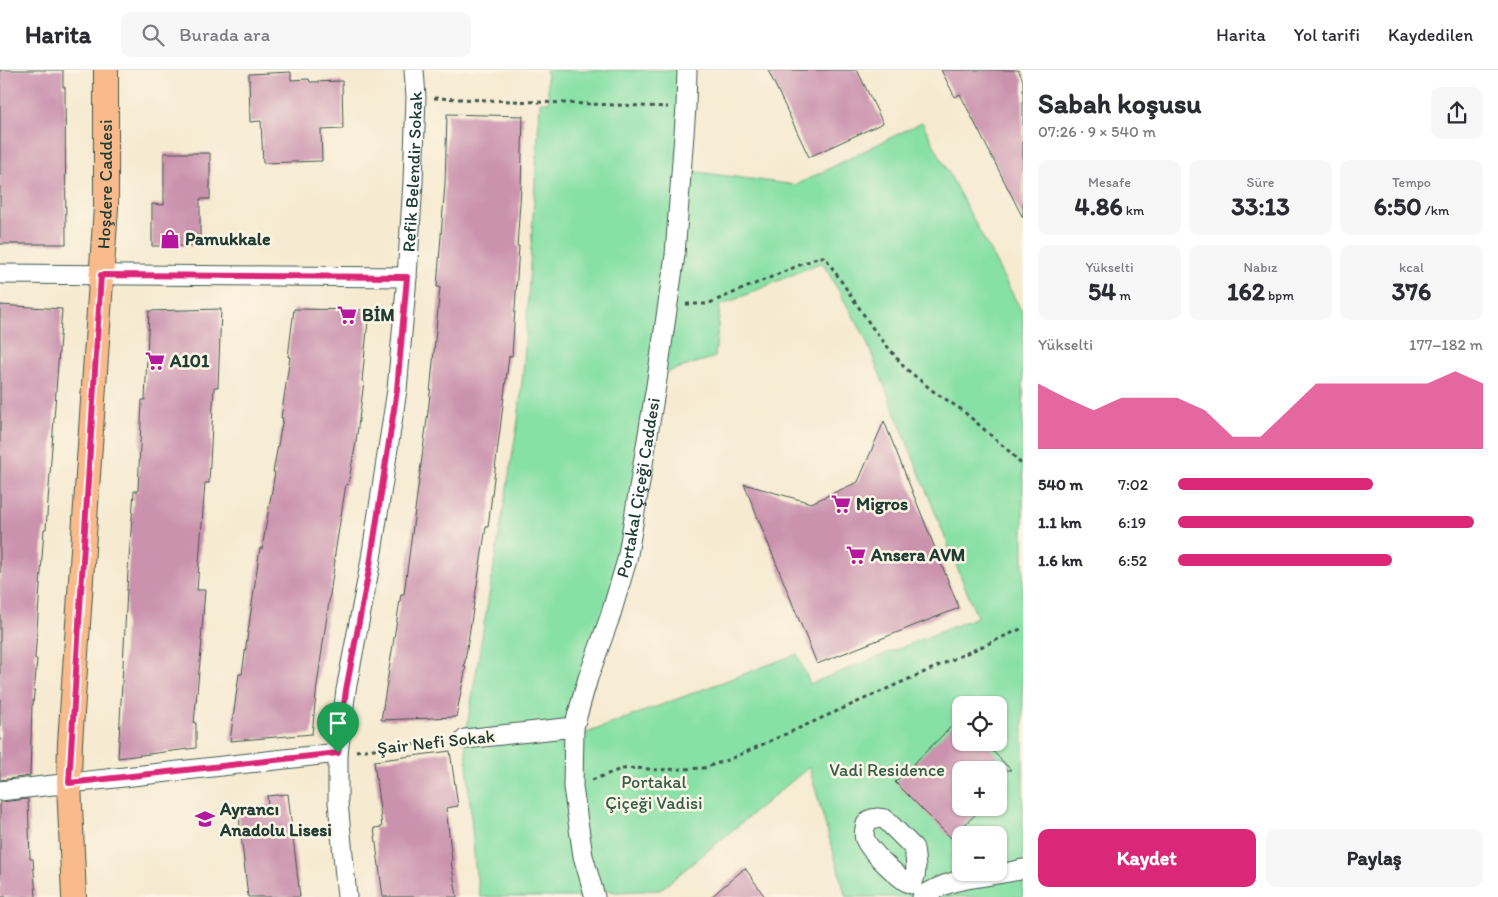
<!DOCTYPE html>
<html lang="tr">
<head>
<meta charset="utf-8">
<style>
  :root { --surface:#fff; --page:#f7f7f7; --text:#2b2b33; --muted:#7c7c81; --line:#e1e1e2; --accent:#db2777 }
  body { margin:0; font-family:Itim,sans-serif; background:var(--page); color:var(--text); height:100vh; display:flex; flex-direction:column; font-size:19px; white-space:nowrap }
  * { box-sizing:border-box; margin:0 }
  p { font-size:16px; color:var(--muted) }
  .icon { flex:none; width:28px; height:28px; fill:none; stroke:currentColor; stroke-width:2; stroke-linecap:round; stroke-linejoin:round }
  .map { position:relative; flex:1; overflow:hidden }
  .panel { display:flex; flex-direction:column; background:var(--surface); width:475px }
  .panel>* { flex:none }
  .buttons { position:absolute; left:952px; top:626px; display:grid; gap:10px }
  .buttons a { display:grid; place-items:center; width:55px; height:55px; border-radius:10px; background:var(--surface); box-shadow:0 1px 4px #0004; font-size:25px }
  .pin { position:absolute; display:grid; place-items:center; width:42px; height:42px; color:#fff; margin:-51px -21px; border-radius:50% 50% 50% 0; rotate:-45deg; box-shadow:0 0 5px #0007 }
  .pin .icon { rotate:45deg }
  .round { display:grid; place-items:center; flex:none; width:52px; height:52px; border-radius:10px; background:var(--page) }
  .head { display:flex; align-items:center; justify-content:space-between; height:85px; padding:0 15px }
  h1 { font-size:28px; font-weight:700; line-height:38px }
  .metrics { display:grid; grid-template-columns:repeat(3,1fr); gap:8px; height:85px; padding:5px 15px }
  .metrics div { display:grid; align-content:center; border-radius:10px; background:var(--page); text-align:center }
  .metrics b { font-size:25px; font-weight:700 }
  .metrics small { font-size:14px; font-weight:400 }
  .metrics p { font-size:14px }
  .chart { height:140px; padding:10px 15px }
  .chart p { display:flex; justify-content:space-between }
  .chart svg { width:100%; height:90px; margin-top:5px; fill:var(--accent); opacity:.7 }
  .button { display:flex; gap:10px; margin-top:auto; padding:10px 15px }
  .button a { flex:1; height:58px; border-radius:10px; background:var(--accent); color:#fff; font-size:20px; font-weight:700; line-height:58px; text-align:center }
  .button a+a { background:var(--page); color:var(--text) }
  ul { padding:0 15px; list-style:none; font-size:16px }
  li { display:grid; grid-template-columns:80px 60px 1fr; align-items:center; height:38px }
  li i { height:12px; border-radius:6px; background:var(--accent) }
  header { display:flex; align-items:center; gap:30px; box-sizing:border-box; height:70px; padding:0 25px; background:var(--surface); border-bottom:1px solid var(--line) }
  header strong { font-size:24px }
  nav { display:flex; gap:28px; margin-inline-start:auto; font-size:18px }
  .search { width:350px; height:45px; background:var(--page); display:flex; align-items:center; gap:12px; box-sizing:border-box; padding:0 18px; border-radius:10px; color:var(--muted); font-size:19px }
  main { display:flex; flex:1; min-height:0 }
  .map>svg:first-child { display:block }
</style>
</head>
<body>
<header>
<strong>Harita</strong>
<div class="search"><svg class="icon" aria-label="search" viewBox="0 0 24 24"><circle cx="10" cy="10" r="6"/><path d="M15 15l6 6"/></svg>Burada ara</div>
<nav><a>Harita</a><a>Yol tarifi</a><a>Kaydedilen</a></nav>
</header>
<main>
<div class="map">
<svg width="1023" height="827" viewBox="0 0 1023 827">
  <rect width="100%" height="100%" fill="#fcf5e5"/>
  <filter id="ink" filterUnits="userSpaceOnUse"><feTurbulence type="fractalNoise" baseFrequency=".02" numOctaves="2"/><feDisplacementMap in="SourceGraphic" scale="10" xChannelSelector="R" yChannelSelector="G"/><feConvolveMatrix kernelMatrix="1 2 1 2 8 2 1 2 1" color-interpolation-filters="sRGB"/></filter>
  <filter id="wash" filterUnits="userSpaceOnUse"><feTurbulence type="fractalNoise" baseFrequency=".0096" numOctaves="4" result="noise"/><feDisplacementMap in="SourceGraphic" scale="20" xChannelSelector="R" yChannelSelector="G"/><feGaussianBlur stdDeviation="1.12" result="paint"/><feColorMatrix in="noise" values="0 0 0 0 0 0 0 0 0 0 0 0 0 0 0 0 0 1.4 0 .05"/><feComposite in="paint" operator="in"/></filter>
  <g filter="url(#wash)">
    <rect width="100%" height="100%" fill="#f6ead1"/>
    <path fill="#87e0a6" stroke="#538e6d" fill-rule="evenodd" d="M546,0H687L682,100L796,115L922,52L1023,244V827H846L809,697L660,820L615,822L590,815L594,827H480L475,797L465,669L518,351L524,292L540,32H549ZM822,192L864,265L977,547L810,614L797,584L573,668L627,490L658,305L715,287L720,236ZM961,635H999V672H961ZM961,700H999V738H961ZM961,765H999V802H961Z"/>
    <g id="blocks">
      <path fill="#ca92ad" d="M0,0H63V17H65L66,174H0Z
        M768,0H857L883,53L809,87Z
        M941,0H1018L1023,10V148L960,24L955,27Z
        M291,2V10L309,9L310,12L342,11L343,59L321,60L322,91L263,93L261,51L250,52L249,4Z
        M447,44L523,46L521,119L517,176H519L512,286H509L488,457H486L464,597H466L456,647L381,650L401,524H404L429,334L440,217H437L445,114Z
        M164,83H210V129H200V176H152V134L164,135Z
        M0,235L62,239L46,459H44L39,530L35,589H37L33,635H32L30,706L0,710Z
        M221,239L218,317H214L209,413H205L197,520H205L201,571H202L194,653H196V678L118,688L128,501L134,421H138L142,330H145L149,241Z
        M294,239L369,240L362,311L364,312L356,372L348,415L346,414L334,490H335L317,615L312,664L230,671L239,604H242L260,478L262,479L275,402H273L283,348H281L290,287H288Z
        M884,351L959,538L817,594L744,414L811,433L858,412Z
        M961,647V672H984L1011,700H961V738H982L951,768L895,712Z
        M450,681L458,736L446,738L452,790L451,791L457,827H383L374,758L382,757L374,691Z
        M288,724L300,827H248L238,738L268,735L267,726Z
        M28,729L30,789H33L36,827H0V732Z
        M745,798L765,827H711Z"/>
    </g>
  </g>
  <g filter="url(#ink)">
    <use href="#blocks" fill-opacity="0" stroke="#3f574c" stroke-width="1"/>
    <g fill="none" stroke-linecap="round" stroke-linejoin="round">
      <defs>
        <g id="minor">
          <path d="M0,204L407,207"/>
          <path d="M465,669L574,657"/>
          <path d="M0,721L338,683"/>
          <path d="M877,748L885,749L914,778C915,788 919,806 911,814C901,811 869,780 865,769C863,764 865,759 866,754L871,749Z"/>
          <path id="s1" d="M347,827L338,732V683L346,620L370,495L397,320L407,207L413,112L416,27L414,0"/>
          <path id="s2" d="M595,827L583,786L573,717L574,657L588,608L610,547L627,490L656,316L675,185L686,37L687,0"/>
          <path d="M922,827C951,805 990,808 1023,799"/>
        </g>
        <g id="major">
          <path id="s3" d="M74,827L69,713L70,673L106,137V0"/>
        </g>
      </defs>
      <use href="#minor" stroke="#3f574c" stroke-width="21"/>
      <use href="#major" stroke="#3f574c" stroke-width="26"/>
      <path stroke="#3f574c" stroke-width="3" stroke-dasharray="4 4" stroke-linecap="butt" d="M434,28L668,37
        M686,234H707L819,187H825L874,260L904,297L933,321L962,340L1011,383L1023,396
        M356,681L447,671
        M592,710L621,699L636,698L659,700L704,698L730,689L1023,558"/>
      <use href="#minor" stroke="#fff" stroke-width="19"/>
      <use href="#major" stroke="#fabb8c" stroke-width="24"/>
    </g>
  </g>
  <g fill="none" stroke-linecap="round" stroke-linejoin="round" filter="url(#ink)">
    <defs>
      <path id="route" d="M101,205L407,207L397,320L370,495L346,620L338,683L69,713Z"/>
    </defs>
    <use href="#route" stroke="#fff" stroke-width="10"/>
    <use href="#route" stroke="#db2777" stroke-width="6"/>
  </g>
  <defs>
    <symbol id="shop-bare" viewBox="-9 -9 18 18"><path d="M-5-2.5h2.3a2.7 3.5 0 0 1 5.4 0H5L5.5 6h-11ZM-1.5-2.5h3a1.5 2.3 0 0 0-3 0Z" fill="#b5179e" stroke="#fcf5e5" stroke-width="2.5" paint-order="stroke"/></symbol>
    <symbol id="supermarket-bare" viewBox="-9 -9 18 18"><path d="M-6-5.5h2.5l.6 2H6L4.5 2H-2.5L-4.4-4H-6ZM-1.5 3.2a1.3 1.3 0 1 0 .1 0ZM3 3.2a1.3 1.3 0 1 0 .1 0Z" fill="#b5179e" stroke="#fcf5e5" stroke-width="2.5" paint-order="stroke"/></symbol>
    <symbol id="school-bare" viewBox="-9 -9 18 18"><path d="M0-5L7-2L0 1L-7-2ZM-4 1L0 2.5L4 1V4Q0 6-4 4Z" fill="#b5179e" stroke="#fcf5e5" stroke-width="2.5" paint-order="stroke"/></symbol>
  </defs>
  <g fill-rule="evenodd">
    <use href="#shop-bare" x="156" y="155" width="28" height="28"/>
    <use href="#supermarket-bare" x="333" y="231" width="28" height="28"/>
    <use href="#supermarket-bare" x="141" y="277" width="28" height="28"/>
    <use href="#supermarket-bare" x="827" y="420" width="28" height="28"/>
    <use href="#supermarket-bare" x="842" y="471" width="28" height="28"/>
    <use href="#school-bare" x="191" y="735" width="28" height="28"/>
  </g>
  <g text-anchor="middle" stroke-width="5" stroke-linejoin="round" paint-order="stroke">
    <g font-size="18" fill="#1f3d34" stroke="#fcf5e5">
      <text dy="6" stroke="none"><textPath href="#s1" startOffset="731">Refik Belendir Sokak</textPath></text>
      <text dy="6" stroke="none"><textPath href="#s3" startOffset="714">Hoşdere Caddesi</textPath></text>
      <text dy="6" stroke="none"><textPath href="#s2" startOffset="421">Portakal Çiçeği Caddesi</textPath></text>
      <text transform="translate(436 672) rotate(-6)" y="6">Şair Nefi Sokak</text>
    </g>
    <g font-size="18" font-weight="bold" fill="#1f3d34" stroke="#fcf5e5" text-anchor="start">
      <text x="185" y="175">Pamukkale</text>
      <text x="362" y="251">BİM</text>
      <text x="170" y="297">A101</text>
      <text x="856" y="440">Migros</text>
      <text x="871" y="491">Ansera AVM</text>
      <text x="220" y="745">Ayrancı<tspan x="220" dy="21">Anadolu Lisesi</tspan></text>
    </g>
    <g font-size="18" fill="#345e4b" stroke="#fcf5e5">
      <text x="887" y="706">Vadi Residence</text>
      <text x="654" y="718">Portakal<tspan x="654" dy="21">Çiçeği Vadisi</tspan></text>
    </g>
  </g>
</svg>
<div class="buttons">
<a><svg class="icon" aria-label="locate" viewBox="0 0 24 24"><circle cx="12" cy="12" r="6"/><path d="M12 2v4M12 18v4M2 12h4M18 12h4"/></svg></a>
<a>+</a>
<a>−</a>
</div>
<div class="pin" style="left:338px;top:683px;background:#1e9e55"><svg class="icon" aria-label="arrive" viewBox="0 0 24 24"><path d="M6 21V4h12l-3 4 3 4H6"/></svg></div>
</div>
<section class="panel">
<div class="head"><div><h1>Sabah koşusu</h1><p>07:26 · 9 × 540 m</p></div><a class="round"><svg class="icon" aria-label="share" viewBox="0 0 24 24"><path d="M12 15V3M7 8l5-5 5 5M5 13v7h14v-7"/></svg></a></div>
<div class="metrics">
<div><p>Mesafe</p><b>4.86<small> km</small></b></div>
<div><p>Süre</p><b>33:13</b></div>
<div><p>Tempo</p><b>6:50<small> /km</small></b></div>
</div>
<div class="metrics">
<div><p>Yükselti</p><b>54<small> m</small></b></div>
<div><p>Nabız</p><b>162<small> bpm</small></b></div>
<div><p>kcal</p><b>376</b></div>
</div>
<div class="chart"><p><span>Yükselti</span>177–182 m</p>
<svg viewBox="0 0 160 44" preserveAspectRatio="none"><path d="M0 44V12L10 19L20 25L30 19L40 19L50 19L60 25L70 38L80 38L90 25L100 12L110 12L120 12L130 12L140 12L150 6L160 12V44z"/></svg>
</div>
<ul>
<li><b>540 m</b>7:02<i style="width:64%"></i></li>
<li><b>1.1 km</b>6:19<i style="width:97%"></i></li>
<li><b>1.6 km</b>6:52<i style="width:70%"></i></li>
</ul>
<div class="button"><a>Kaydet</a><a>Paylaş</a></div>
</section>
</main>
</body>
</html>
